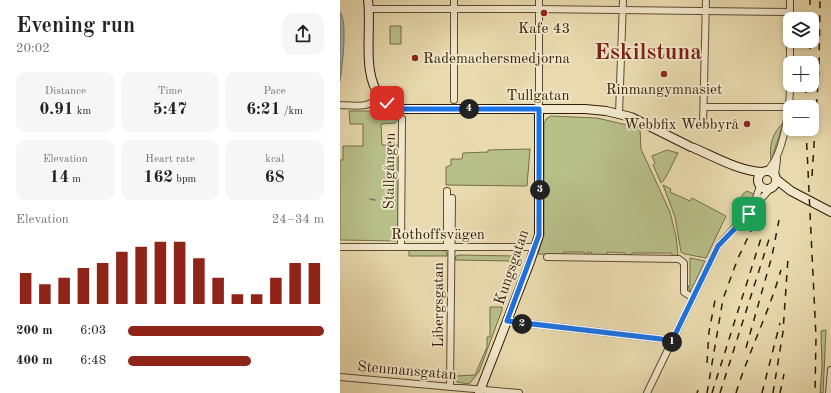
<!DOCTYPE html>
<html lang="en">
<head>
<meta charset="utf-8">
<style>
  :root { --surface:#fff; --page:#f6f6f6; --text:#222; --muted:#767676; --accent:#8f2418 }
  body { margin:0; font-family:"Old Standard TT",serif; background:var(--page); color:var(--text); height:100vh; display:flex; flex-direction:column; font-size:15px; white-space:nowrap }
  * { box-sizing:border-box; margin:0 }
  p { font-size:13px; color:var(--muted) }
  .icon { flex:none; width:22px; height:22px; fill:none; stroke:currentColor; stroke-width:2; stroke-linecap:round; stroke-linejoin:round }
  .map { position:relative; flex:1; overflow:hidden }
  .drawer { display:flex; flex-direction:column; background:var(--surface); width:340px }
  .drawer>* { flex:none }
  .controls { position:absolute; left:443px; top:12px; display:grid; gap:8px }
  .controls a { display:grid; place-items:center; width:36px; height:36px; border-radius:8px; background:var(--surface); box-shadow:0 2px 6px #0003; font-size:20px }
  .pin { position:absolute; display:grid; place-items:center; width:34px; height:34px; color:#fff; margin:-17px; border-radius:8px; box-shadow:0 2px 6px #0006 }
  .km { position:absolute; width:20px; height:20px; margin:-10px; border-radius:50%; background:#222; color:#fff; font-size:11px; line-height:20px; text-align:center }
  .round { display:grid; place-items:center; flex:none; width:42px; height:42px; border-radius:12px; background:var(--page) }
  .headline { display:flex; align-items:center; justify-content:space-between; height:68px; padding:0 16px }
  h1 { font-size:22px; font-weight:800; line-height:30px }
  .stats { display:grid; grid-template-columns:repeat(3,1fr); gap:6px; height:68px; padding:4px 16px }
  .stats div { display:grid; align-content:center; border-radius:10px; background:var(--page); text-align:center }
  .stats b { font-size:17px; font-weight:800 }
  .stats small { font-size:11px; font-weight:400 }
  .stats p { font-size:11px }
  .chart { height:112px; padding:8px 16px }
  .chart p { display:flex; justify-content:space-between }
  .chart svg { width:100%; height:72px; margin-top:4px; stroke:var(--accent); stroke-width:6 }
  ul { padding:0 16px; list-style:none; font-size:13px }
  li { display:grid; grid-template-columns:64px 48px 1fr; align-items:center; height:30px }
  li i { height:10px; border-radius:5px; background:var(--accent) }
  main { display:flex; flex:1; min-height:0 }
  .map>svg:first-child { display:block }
</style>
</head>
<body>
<main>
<section class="drawer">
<div class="headline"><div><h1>Evening run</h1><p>20:02</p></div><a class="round"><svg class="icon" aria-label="share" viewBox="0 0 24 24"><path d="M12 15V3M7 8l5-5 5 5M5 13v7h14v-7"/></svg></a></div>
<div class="stats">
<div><p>Distance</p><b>0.91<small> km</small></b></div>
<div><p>Time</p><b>5:47</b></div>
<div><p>Pace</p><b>6:21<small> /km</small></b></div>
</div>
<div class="stats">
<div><p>Elevation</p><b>14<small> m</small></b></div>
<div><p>Heart rate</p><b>162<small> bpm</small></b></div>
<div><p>kcal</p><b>68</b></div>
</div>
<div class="chart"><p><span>Elevation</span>24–34 m</p>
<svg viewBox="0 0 160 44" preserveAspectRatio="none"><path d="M5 44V25M15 44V32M25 44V28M35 44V22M45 44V19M55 44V12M65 44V9M75 44V6M85 44V6M95 44V16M105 44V28M115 44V38M125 44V38M135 44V28M145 44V19M155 44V19"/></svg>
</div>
<ul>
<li><b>200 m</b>6:03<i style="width:100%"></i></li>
<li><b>400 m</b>6:48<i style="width:63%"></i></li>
</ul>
</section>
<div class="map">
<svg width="491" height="393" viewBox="0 0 491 393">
  <rect width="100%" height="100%" fill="#e9dbaf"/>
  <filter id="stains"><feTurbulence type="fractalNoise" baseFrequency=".005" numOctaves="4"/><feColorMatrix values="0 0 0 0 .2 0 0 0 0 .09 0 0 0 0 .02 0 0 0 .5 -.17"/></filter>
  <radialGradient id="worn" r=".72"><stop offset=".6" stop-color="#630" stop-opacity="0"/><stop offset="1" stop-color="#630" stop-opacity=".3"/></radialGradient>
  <path fill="#b8c08a" stroke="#766d48" d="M50,26H61V44H50Z
    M9,111H32L58,119L55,123L41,124L42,145H59V241L0,240V160H3V146H23V124H10Z
    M211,116L257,118L300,128L301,149L330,212L336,236L338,255L332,256V253H292V255H285V253L267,252V255H251V252H248L247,255H245L244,252H224V255L198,254L204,235V124L206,119Z
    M444,122L443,124L431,161C429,145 432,133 444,122Z
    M190,149L187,186L106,185V167L111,165V159H122L123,153L148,152V150Z
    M327,150L338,153C334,160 326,180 321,183L313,165L315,163L312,156Z
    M323,185L331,189L330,192L350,201L352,198L386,216L366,258L345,254L341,252L335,217Z
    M407,191L416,195L410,206L400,217L394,212L403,194Z
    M86,249L103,250L107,253V256H69V250Z
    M119,255L176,256L180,257L176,266L171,261L115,260L116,256Z
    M350,258L365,261L350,292L348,286H350Z
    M150,307H162V310L139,372L129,384L117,382L116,376L135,375L147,347V337H150Z
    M486,330L483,393H480L482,367L481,331Z"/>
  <path fill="#9db8b7" stroke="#737970" d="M0,12C8,22 2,68 0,81Z"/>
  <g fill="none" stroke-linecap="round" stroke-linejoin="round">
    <path stroke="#737970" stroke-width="1.5" d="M30,199L35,200"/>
    <defs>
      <path id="street" d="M114,0V100
        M29,9H195L450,12
        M450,19V0
        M450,63V41
        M0,105C17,106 26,108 41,98
        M364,107H449
        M199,109V0
        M279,114L283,0
        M363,125L366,0
        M427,171C444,155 450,107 450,85
        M435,175L437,159
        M413,207L420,186
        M0,247H195
        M61,247L62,119
        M107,247V191
        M207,257L339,259L344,263V292L353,298
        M167,321L321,339L331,343
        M0,377L179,393
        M110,387L112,198
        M307,393L378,246L430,189
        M489,393L491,370"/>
      <path id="secondary" d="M28,0C32,28 21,76 41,97C46,104 55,106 62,109H245L266,111L291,117L351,147
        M354,148C375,157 399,171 422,172
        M418 180a9 9 0 1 1 18 0a9 9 0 1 1-18 0Z
        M437,180L451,191L491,212
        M139,393L190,262L199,235V109"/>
    </defs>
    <use href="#street" stroke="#604a30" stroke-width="8"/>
    <use href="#secondary" stroke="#331a06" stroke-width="10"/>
    <use href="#street" stroke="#f1e8cb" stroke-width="6"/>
    <use href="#secondary" stroke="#f1e8cb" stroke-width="8"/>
    <path stroke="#331a06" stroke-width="1.5" stroke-dasharray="7 7" stroke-linecap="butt" d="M470,19V0
      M470,63V41
      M466,107V85
      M466,129L476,337L475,393
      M472,176L479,67L480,0
      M406,348L432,256L439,220
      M367,363L369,332L376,295
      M357,393L358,390
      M367,393L383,299L398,258L413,227
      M372,393L422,235
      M380,393L431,233
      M396,393C409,351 429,312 441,270
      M422,393L440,323
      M433,393L443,332L448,258
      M440,393L444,374"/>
  </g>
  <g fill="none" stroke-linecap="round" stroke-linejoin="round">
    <defs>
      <path id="route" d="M47,103L62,109H199V235L167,321L321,339L331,343L378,246L409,214"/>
    </defs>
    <use href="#route" stroke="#fff" stroke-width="8"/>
    <use href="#route" stroke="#1a73e8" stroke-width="5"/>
  </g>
  <g fill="#8f2418" stroke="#f1e8cb" stroke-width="1.5">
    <circle cx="204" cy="13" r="4"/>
    <circle cx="75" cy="58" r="4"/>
    <circle cx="324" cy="74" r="4"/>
    <circle cx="407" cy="124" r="4"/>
  </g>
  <g text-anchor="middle" stroke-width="3.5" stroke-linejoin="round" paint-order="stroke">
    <g font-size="15" fill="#331a06" stroke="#f1e8cb">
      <text x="204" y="33">Kafe 43</text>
      <text x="83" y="63" text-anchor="start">Rademachersmedjorna</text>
      <text x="324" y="94">Rinmangymnasiet</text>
      <text x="399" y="129" text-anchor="end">Webbfix Webbyrå</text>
    </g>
    <g font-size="15" fill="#331a06" stroke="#f1e8cb">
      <text x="198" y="100">Tullgatan</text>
      <text transform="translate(49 171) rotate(-89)" y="5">Stallgången</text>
      <text x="98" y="239">Rothoffsvägen</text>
      <text transform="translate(171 267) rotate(-71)" y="5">Kungsgatan</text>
      <text transform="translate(98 305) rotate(-90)" y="5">Libergsgatan</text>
      <text transform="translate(67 370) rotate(5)" y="5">Stenmansgatan</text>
    </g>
    <g font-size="23" font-weight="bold" fill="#7a1f14" stroke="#f1e8cb">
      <text x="308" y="59">Eskilstuna</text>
    </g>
  </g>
  <rect width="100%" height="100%" filter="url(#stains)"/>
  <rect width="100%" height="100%" fill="url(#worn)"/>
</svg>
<div class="controls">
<a><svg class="icon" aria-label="layers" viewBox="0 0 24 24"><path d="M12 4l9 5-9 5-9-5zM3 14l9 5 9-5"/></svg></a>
<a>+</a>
<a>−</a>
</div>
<div class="pin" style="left:409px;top:214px;background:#1e9e55"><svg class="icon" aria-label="arrive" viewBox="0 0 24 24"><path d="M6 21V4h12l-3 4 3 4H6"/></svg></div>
<div class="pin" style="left:47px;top:103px;background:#d93025"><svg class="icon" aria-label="check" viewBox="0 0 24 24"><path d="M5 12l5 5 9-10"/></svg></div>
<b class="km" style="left:332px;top:342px">1</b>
<b class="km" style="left:182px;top:324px">2</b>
<b class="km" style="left:200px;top:190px">3</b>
<b class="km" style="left:129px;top:109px">4</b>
</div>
</main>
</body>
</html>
